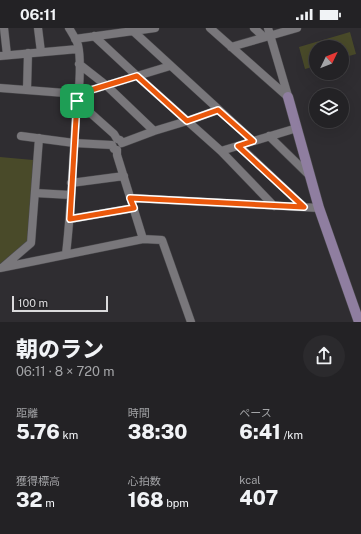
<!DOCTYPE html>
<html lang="ja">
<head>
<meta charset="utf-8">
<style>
  :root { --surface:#232225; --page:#2b2a2d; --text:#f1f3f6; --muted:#a3a4a7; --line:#403f42 }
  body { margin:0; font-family:"Public Sans","Noto Sans JP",sans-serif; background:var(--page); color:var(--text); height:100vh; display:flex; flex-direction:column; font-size:15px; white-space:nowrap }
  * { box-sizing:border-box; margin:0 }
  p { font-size:13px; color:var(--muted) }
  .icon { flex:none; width:22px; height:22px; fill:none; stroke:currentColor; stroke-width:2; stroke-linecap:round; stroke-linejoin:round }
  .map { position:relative; height:294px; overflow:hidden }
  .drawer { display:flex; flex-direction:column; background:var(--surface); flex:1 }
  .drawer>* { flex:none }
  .needle { width:26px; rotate:47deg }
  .fabs { position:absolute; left:309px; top:12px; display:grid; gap:8px }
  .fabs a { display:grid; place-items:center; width:40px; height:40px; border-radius:50%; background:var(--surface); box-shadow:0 4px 16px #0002,0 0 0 1px var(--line); font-size:20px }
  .scale { position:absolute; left:12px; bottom:10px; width:96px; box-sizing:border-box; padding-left:4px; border:2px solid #dbdadc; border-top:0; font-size:11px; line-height:14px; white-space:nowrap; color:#dbdadc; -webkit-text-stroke:3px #252427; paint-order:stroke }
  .pin { position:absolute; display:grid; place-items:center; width:34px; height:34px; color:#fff; margin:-17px; border-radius:8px; box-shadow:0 2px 6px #0006 }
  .round { display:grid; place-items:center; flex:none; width:42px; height:42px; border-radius:21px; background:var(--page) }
  .overview { display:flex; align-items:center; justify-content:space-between; height:68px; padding:0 16px }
  h1 { font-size:22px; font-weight:800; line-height:30px }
  .stats { display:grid; grid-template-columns:repeat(3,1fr); gap:6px; height:68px; padding:4px 16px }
  .stats div { display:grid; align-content:center }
  .stats b { font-size:20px; font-weight:800 }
  .stats small { font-size:11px; font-weight:400 }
  .stats p { font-size:11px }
  .status { display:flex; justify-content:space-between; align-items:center; height:28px; padding:0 20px; background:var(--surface); direction:ltr }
  .status svg { height:11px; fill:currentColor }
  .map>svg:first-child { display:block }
</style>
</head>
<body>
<div class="status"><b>06:11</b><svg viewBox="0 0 49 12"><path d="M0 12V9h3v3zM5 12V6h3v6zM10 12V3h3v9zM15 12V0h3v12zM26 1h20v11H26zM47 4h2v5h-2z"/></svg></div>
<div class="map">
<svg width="361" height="294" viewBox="0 0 361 294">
  <rect width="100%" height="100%" fill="#2f2d31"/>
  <path fill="#494a29" d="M350,4L356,26L342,30V19H316V38L305,41L299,19Z
    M0,129L33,132L30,211L0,236Z"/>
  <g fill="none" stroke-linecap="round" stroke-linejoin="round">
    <defs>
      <path id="street" d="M4,0L7,27
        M38,0L41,24
        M210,0L288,69
        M254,0L264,9
        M268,0L288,68
        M133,3L253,113
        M94,8L137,48L221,123L274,178
        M75,11L155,0
        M231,19L297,0
        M0,28L78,21
        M79,36L107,58L154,103
        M0,60L78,66L170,38
        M27,62L28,25
        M77,73L114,106L117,111L120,112L122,115
        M21,108L74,115L112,117L114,121L117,122
        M269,108L310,148
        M122,115L154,103L187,93L218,82
        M239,118L304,179
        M117,122V127L143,211
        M221,123L297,100
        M71,155L124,148
        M35,165L71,167
        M131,170L319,180
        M70,191L134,180
        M66,226C72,175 73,124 77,73C80,60 81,30 78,17C76,11 72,5 69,0
        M3,239L31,215L39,110
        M0,240L35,233L143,211L162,212L191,294"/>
      <path id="secondary" d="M288,69L319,180L359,294"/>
    </defs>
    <use href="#street" stroke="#4a494c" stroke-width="9"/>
    <use href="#secondary" stroke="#4a494c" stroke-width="11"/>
    <use href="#street" stroke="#79777b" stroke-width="8"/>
    <use href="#secondary" stroke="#8f7ea0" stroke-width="10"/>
  </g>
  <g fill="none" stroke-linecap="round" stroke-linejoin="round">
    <defs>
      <path id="route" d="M137,48L187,93L218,82L253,113L238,118L304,179L130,170L134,180L70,191L77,73L78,66Z"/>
    </defs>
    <use href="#route" stroke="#fff" stroke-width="8"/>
    <use href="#route" stroke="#ea580c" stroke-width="5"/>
  </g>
</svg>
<div class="fabs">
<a><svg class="needle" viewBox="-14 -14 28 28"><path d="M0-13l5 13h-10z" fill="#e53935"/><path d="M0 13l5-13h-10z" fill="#a3a4a7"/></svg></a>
<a><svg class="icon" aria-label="layers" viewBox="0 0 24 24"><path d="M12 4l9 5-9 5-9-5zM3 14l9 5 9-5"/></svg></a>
</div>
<div class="scale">100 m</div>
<div class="pin" style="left:77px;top:73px;background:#1e9e55"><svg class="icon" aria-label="arrive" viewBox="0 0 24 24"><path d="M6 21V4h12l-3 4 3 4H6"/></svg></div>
</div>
<section class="drawer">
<div class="overview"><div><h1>朝のラン</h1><p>06:11 · 8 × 720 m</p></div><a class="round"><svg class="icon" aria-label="share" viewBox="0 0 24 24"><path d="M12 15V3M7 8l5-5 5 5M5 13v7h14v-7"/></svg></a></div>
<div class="stats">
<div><p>距離</p><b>5.76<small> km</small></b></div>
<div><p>時間</p><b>38:30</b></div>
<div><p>ペース</p><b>6:41<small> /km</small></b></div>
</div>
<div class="stats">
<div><p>獲得標高</p><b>32<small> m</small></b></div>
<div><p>心拍数</p><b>168<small> bpm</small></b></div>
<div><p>kcal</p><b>407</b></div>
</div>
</section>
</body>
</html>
